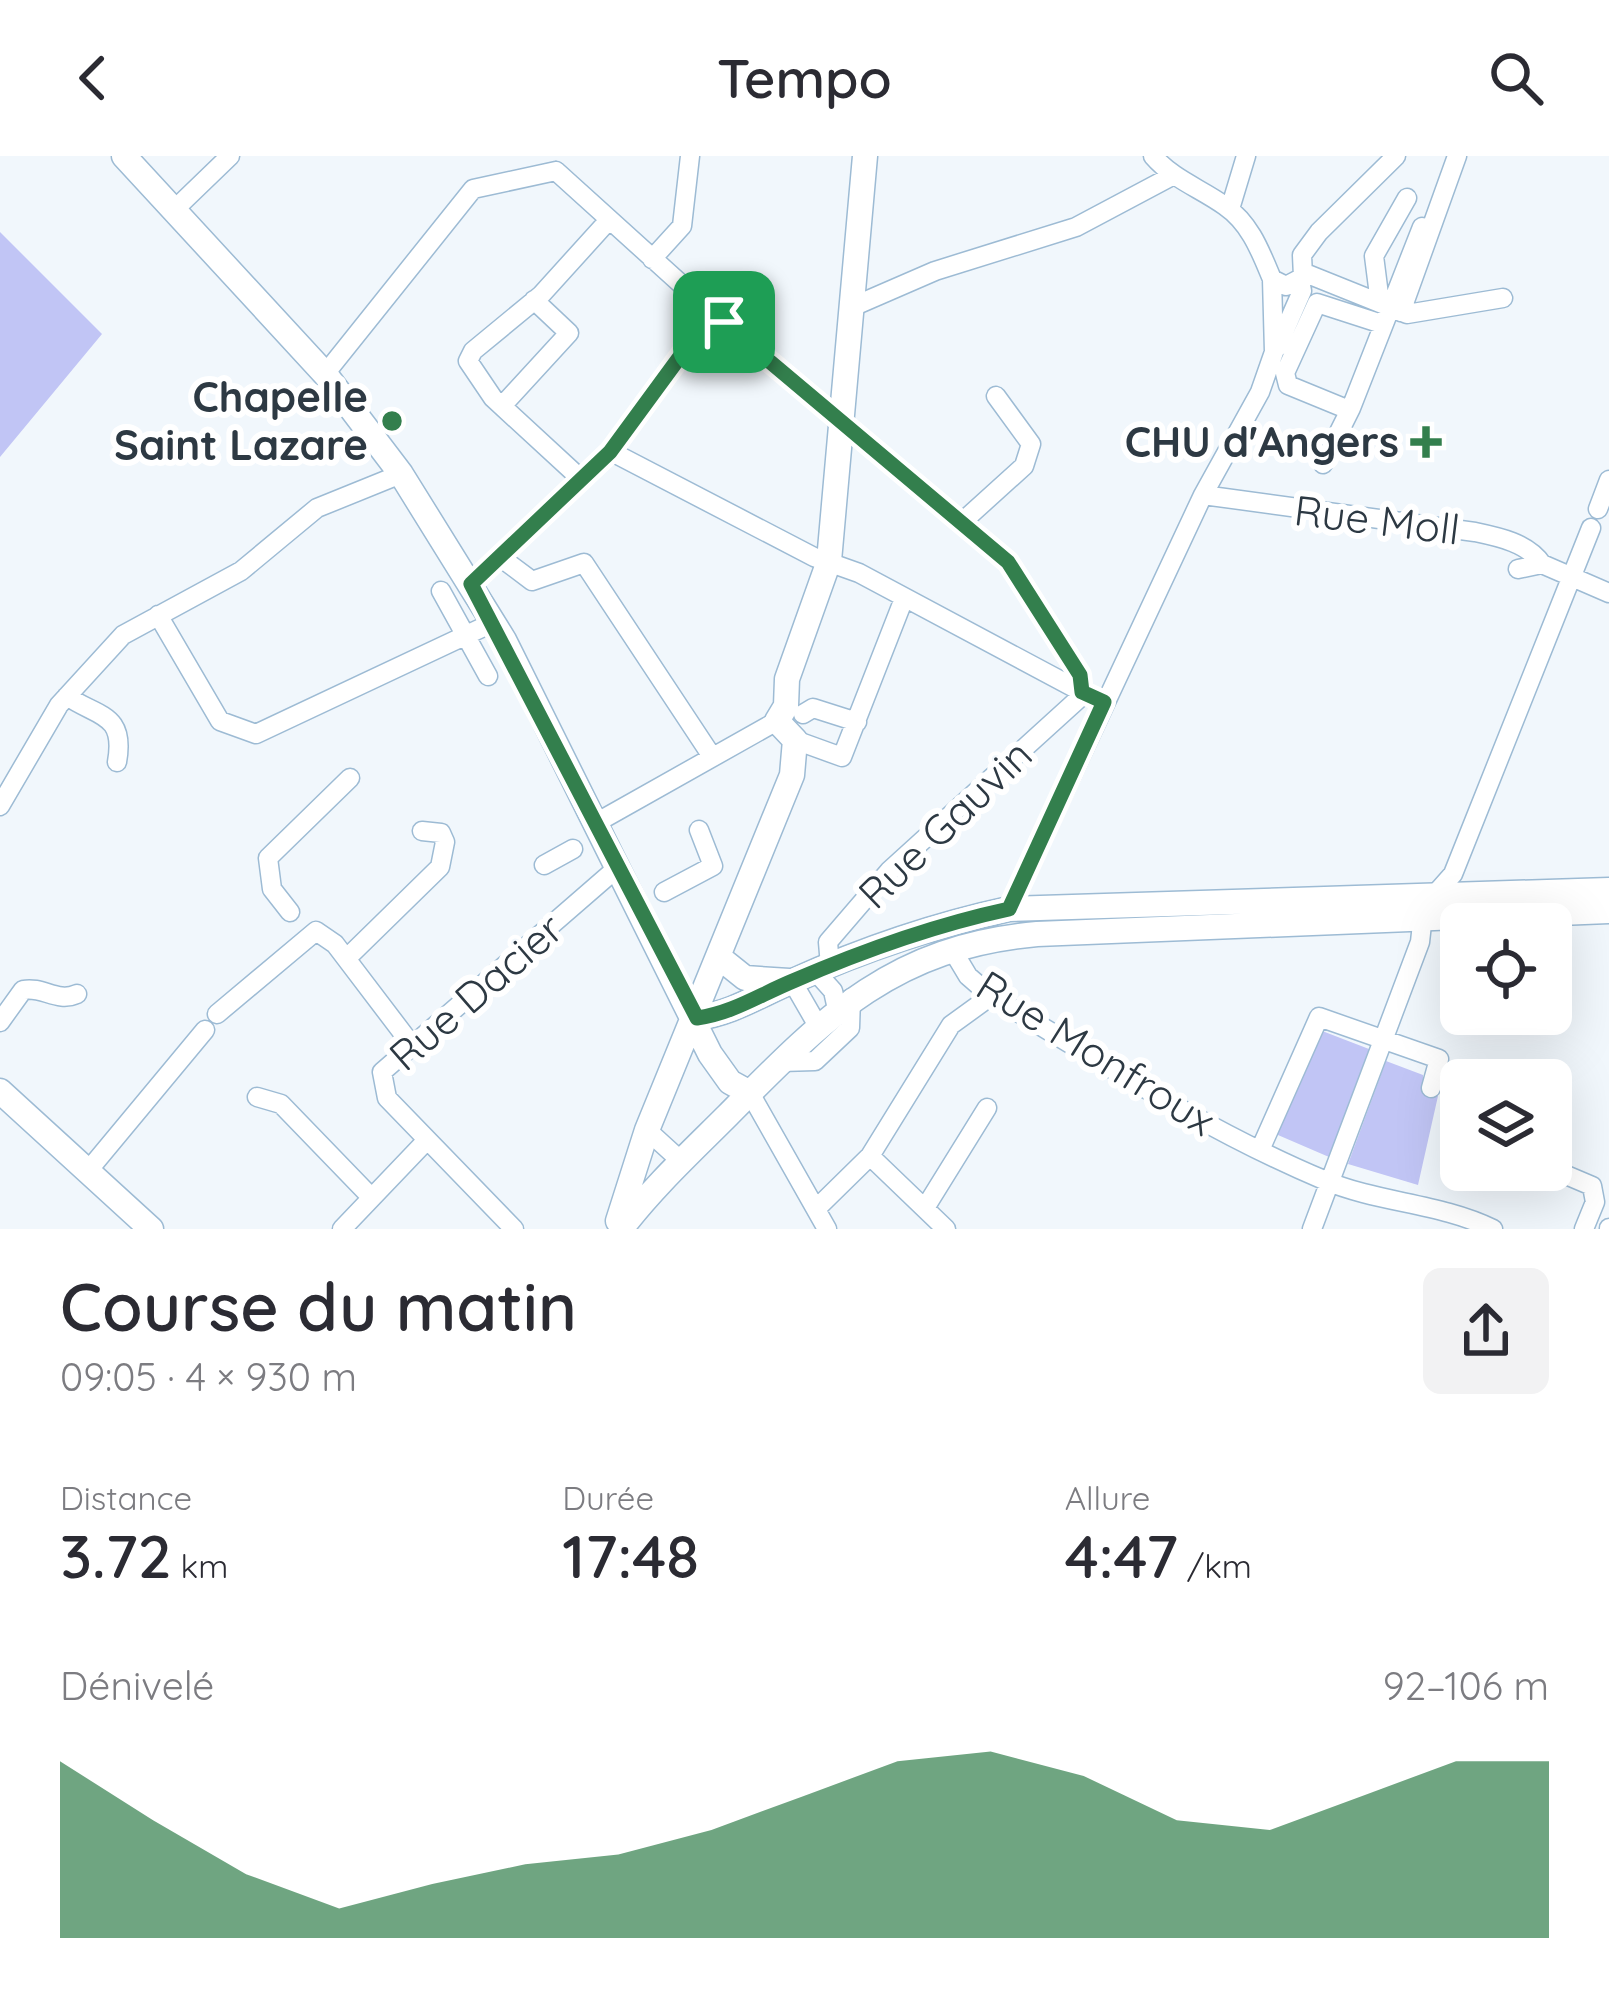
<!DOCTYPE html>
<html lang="fr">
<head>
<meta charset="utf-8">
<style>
  :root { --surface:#fff; --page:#f2f2f3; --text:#2b2b33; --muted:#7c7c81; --accent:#337f4d }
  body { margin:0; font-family:Quicksand,sans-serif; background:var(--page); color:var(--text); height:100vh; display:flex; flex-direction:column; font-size:45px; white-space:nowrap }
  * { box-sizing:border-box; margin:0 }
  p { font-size:39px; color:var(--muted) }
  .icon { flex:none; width:66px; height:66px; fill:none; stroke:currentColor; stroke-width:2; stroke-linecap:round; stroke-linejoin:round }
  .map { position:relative; height:1073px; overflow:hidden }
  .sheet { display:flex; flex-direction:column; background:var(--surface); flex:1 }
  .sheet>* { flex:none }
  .tools { position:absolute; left:1440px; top:747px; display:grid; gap:24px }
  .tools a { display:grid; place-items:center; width:132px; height:132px; border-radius:18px; background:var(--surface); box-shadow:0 12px 48px #0002; font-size:60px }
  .pin { position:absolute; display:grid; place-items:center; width:102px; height:102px; color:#fff; margin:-51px; border-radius:24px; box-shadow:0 6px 18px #0006 }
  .round { display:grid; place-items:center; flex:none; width:126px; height:126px; border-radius:18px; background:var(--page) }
  .overview { display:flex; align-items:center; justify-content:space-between; height:204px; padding:0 60px }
  h1 { font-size:66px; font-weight:600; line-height:90px }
  .metrics { display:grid; grid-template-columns:repeat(3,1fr); gap:18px; height:204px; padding:12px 60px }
  .metrics div { display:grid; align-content:center }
  .metrics b { font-size:60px; font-weight:600 }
  .metrics small { font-size:33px; font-weight:400 }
  .metrics p { font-size:33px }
  .chart { height:336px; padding:24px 60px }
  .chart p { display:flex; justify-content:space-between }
  .chart svg { width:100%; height:216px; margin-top:12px; fill:var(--accent); opacity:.7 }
  header { display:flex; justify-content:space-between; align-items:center; height:156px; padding:0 60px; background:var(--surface); font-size:54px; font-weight:600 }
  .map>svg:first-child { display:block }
</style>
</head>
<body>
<header><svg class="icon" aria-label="back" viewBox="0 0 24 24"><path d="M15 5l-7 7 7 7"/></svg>Tempo<svg class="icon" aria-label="search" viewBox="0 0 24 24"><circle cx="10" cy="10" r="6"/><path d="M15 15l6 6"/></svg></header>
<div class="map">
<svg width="1609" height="1073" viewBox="0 0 1609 1073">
  <rect width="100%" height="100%" fill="#f1f7fc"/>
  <path fill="#c1c5f5" d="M0,76L102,178L0,301Z
    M1317,873L1369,893L1329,1001L1271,976Z
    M1386,905L1423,919V929L1438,940L1418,1029L1348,1008Z"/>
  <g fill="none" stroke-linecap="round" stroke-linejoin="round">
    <defs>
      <path id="minor" d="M1153,0C1174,24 1200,32 1225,50C1251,68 1261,97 1272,123L1286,130L1303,121L1302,99L1319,76L1396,0
        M556,15L713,157L1008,406L1080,519L1082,536L1104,546
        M1230,53L1246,0
        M173,55L230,0
        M652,103L682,70L690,0
        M1305,117L1407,158L1503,142
        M1380,147L1374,100L1407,42
        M852,151L935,115L1076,71L1172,20
        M1401,156L1457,0
        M1277,192L1302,135L1300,124
        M325,218L473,33L556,15
        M502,250L569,177L534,144
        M1349,254L1288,229L1285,217L1317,147L1382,168
        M610,295L814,401L859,417L1082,536
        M1323,308L1351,252L1422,71
        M581,323L493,242L468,205L473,195L541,139L608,65
        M1203,339L1475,376C1499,381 1528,387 1542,408
        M1598,353L1609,324
        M961,367L1024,310L1031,288L996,240
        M500,401L532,425L584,407L711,599
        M1518,413L1542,408L1609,437
        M471,428L610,295L713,157
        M441,435L488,520
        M158,459L220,565L256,578L492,467
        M67,540C96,561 126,556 117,606
        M803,558L813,552L857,566
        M795,584L842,601L903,445
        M0,650L59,549L123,479L241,415L317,352L401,318
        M594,668L777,565
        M544,709L573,693
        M664,736L713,710L699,674
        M1430,744L1453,718L1591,372
        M1009,753L1203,339L1260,236L1274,196L1272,123
        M290,756L272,733L268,702L350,622
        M953,795L968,820L991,840C1100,905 1207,975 1324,1024C1378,1047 1440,1047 1493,1073
        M347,802L440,711L445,686L441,677L422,675
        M830,810L828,786L889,715L1085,537
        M816,816L833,835L837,853
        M783,827L792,825L818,870
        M217,858L316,775L335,788L411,888
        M0,866L23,834C43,830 57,847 77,838
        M781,906L815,905L850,872L851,842
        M750,937L827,1073
        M257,941L281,948L370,1040
        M647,974L681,1005
        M1260,994L1319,861L1439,903L1431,932
        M870,1000L946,1073
        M87,1016L205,874
        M1559,1016L1592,1030L1595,1046L1584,1073
        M925,1052L987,952
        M816,1053L870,1000L951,869L991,840
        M342,1073L427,984
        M514,1073L387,942L382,916L617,712
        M1312,1073L1420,786L1424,750
        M1609,1073V1072"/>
      <path id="major" d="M124,0L325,218L401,318L504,484L710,898L730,926L750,937
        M786,550L787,523L829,405L865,0
        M720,802L745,822L789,825
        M697,862C733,857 759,839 793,825C862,794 935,769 1009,753L1609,734
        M0,935L151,1073
        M618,1065L647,974L792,619L795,584L777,565L786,550
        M621,1073C653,1031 691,996 728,959C825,861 892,791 1037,778L1609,755"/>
    </defs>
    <use href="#minor" stroke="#9dbbd4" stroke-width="21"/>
    <use href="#major" stroke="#9dbbd4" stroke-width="27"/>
    <use href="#minor" stroke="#fff" stroke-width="18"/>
    <use href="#major" stroke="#fff" stroke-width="24"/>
  </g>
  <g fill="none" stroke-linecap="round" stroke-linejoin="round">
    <defs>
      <path id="route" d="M712,157L1008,406L1080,519L1082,536L1104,546L1009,753C935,769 862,795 793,825C759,839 733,857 697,862L471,428L610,296Z"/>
    </defs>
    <use href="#route" stroke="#fff" stroke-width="24"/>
    <use href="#route" stroke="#337f4d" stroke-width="15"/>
  </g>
  <g fill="#337f4d" stroke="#fff" stroke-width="4.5">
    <circle cx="392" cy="265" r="12"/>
    <path d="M1420 268h12v12h12v12h-12v12h-12v-12h-12v-12h12z"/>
  </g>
  <g text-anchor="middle" stroke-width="12" stroke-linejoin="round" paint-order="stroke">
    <g font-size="42" font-weight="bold" fill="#2d3943" stroke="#fff" text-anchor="end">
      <text x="368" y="256">Chapelle<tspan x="368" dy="48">Saint Lazare</tspan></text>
      <text x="1399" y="301">CHU d'Angers</text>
    </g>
    <g font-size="42" fill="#2d3943" stroke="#fff">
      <text transform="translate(1377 364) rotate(7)" y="15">Rue Moll</text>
      <text transform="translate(945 668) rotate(-44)" y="15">Rue Gauvin</text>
      <text transform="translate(476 836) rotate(-41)" y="15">Rue Dacier</text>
      <text transform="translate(1096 897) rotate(32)" y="15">Rue Monfroux</text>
    </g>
  </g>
</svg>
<div class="tools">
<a><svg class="icon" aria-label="locate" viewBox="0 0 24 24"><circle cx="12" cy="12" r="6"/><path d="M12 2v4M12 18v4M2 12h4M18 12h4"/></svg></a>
<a><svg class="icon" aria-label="layers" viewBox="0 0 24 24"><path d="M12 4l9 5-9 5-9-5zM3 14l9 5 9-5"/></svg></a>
</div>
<div class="pin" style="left:724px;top:166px;background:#1e9e55"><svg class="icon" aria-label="arrive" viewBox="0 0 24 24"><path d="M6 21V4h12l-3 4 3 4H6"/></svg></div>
</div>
<section class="sheet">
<div class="overview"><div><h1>Course du matin</h1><p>09:05 · 4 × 930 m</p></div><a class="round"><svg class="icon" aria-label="share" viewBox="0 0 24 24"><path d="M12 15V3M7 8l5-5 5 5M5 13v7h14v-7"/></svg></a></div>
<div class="metrics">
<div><p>Distance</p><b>3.72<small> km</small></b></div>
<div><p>Durée</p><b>17:48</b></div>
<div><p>Allure</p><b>4:47<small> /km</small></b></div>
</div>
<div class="chart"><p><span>Dénivelé</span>92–106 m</p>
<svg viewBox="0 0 160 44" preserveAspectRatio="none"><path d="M0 44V8L10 20L20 31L30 38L40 33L50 29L60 27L70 22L80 15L90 8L100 6L110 11L120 20L130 22L140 15L150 8L160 8V44z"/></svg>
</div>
</section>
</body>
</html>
